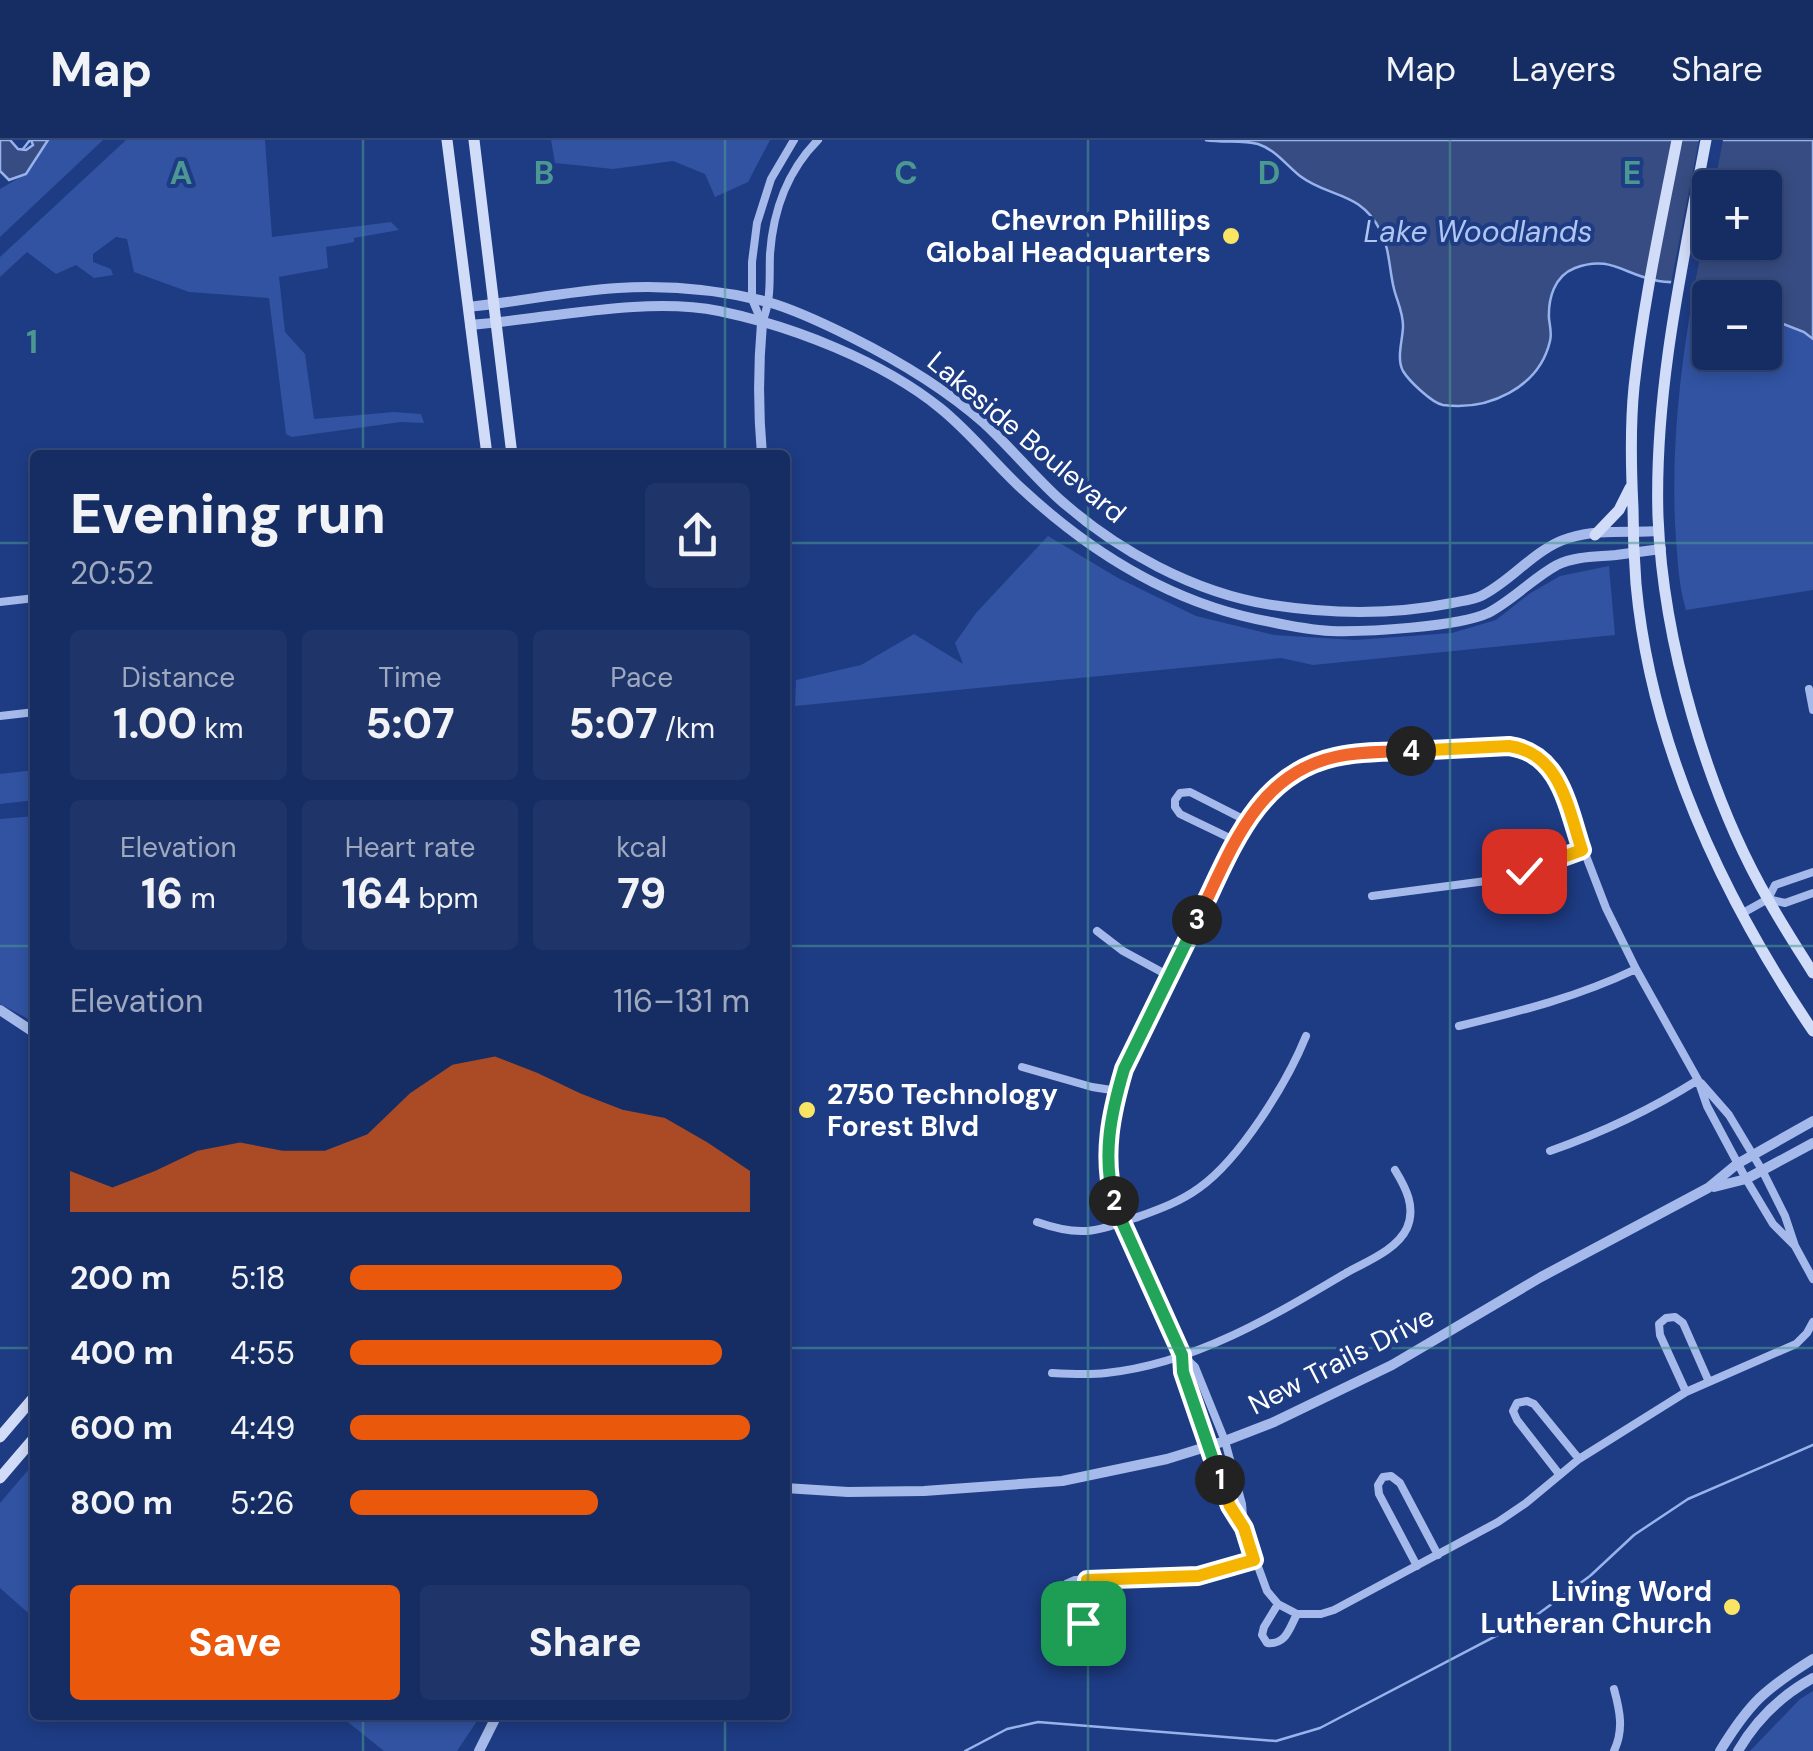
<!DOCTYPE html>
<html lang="en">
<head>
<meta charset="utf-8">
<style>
  :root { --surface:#162d63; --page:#1f3569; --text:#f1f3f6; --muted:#9ea8be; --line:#354978; --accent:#ea580c }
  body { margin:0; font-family:"DM Sans",sans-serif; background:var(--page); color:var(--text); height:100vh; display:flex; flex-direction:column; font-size:38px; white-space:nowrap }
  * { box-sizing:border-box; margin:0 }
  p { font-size:32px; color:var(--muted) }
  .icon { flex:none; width:55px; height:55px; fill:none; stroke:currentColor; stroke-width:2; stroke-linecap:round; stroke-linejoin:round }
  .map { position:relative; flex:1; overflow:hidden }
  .drawer { position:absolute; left:30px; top:310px; width:760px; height:1270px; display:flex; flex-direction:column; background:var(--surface); border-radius:10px; box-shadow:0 5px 15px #0003,0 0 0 2px var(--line) }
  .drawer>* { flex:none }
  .controls { position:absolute; left:1692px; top:30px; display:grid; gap:20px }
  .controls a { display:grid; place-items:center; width:90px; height:90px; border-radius:10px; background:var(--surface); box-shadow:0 5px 15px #0003,0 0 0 2px var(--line); font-size:50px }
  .pin { position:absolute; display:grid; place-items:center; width:85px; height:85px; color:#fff; margin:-42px; border-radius:20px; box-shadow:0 5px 15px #0006 }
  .km { position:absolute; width:50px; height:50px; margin:-25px; border-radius:50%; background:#222; color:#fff; font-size:28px; line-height:50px; text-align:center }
  .round { display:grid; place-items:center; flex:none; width:105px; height:105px; border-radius:10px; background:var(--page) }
  .summary { display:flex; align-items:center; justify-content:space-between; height:170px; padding:0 40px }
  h1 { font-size:55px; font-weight:800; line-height:75px }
  .stats { display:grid; grid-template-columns:repeat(3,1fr); gap:15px; height:170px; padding:10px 40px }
  .stats div { display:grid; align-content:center; border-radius:10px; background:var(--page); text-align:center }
  .stats b { font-size:42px; font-weight:800 }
  .stats small { font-size:28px; font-weight:400 }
  .stats p { font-size:28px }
  .chart { height:280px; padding:20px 40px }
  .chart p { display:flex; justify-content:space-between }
  .chart svg { width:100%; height:180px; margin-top:10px; fill:var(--accent); opacity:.7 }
  .cta { display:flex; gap:20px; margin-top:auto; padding:20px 40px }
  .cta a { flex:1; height:115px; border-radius:10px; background:var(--accent); color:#fff; font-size:40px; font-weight:800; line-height:115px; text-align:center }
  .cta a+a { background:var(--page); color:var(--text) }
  ul { padding:0 40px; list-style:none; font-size:32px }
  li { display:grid; grid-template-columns:160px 120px 1fr; align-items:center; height:75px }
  li i { height:25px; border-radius:12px; background:var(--accent) }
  header { display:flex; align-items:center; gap:60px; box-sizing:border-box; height:140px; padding:0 50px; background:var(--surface); border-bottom:2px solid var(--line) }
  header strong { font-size:48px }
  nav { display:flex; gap:55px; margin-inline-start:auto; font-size:35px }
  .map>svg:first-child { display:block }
</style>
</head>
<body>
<header>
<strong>Map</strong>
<nav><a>Map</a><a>Layers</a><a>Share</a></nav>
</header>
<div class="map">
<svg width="1813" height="1611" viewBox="0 0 1813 1611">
  <rect width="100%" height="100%" fill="#1e3c84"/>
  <path fill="#3153a2" d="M48,0H103L0,97V49L26,34Z
    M126,0H265L272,97L391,82L399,90L354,98V102L326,107L328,128L279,137L285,192L305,214L314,279L394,272L421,274L424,283L401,282L292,297L286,294L269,158L189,152L134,132L127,99L116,97L93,114V122L111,129L113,135L94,138L76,125L56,134L27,112L0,137V117Z
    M551,0H770L748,42L715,57L705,34L673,21L613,29L555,23Z
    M1695,143L1706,146L1728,157L1710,158V212H1765V180L1774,183L1776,180L1804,192L1813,199V450L1686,470C1679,447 1678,424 1676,400C1670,313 1680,229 1695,143Z
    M1048,396L1118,438L1196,476L1274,495L1355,500L1452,493L1496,480L1529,454L1560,436L1609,426L1615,495L1313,525L1281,518L795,566L796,540L861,525L914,494L963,524L955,503L976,473Z
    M35,630V660L0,664V634Z
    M35,676V885L25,877L0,864V679Z
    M35,1322V1479L0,1448V1363Z
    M1813,1551V1611H1750L1800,1559Z
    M339,1575H481L457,1611H384Z"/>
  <path fill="#374c82" stroke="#98b3ec" stroke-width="2.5" fill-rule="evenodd" d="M0,0H10L18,9L26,10L33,5L31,0H48L26,34L9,40L0,31Z
    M1205,0H1813V199L1804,192L1776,181L1774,183L1765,180V158C1754,157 1738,160 1727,157C1718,154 1710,146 1700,144C1685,141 1669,144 1654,140C1622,133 1609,115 1575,128C1554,136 1548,159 1549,179C1550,186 1552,194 1550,201C1539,248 1488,271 1443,265C1432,263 1409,241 1403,231C1396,218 1403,199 1403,186C1403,172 1397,161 1394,149C1389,129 1390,109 1380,90C1360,51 1329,58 1300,36C1286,25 1276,10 1258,4C1241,0 1223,3 1205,0ZM1710,48H1765V102H1710Z"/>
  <path fill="#1e3c84" d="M1699,0H1723L1714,47L1710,48V67L1694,148H1670Z"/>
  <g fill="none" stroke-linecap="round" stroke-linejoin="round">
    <path stroke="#98b3ec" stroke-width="2.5" d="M23,9L30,0
      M965,1611L1007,1589L1038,1582L1276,1601L1320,1588L1538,1474L1590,1436L1634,1395L1688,1359L1813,1305"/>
    <path stroke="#a5baea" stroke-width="8" d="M762,183C772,157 769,141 770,114C773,71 788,30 818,0
      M762,183L752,159V122L757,83L771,39L794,0
      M0,462L35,458
      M1809,549L1813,570
      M0,576L35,572
      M1236,701L1180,674L1175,667V660L1180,653L1190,652L1247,681
      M1372,756L1486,741L1582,711
      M1768,759L1785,763L1813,753
      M1741,774L1768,759L1775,745L1813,732
      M1097,791L1123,811L1169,836
      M1459,886C1521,871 1578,857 1636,829
      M1022,927L1092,947L1118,951
      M1701,943L1729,975L1762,1030L1785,1076L1795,1106L1813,1139
      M1550,1011C1601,993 1652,969 1698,940
      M1037,1082C1080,1097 1094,1092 1135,1078C1157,1070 1180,1062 1199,1048C1240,1019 1287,943 1306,896
      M1795,1106L1773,1084L1746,1039L1707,966L1698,940L1636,829L1606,768L1553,630C1541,617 1528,609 1509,607L1360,613L1337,616L1300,629L1284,639L1257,666L1247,681L1169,836L1125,929L1118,951L1111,976L1109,1001L1108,1027L1111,1049L1122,1083L1182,1215L1195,1227L1225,1301L1242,1364L1244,1388L1267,1451L1278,1464L1297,1474H1321L1334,1470L1498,1382L1526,1363L1579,1319L1686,1252L1796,1204L1807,1193L1813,1182
      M1182,1215C1183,1239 1192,1260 1200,1283C1211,1317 1222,1352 1241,1384
      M1052,1233C1070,1234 1088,1235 1106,1233C1193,1224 1272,1177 1346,1133C1365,1122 1397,1110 1407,1088C1416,1067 1406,1048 1395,1030
      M1686,1252L1660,1195L1659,1184L1666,1178L1675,1177L1683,1183L1709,1242
      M1559,1334L1517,1280L1513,1271L1517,1263L1527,1261L1534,1264L1579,1319
      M1417,1426L1379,1354L1378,1345L1383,1337L1391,1336L1400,1343L1438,1415
      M1087,1440L1086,1477L1083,1483L1075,1486L1066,1482L1063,1474L1066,1444L1075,1440L1197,1436L1254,1420
      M1278,1464L1264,1487L1262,1495L1267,1503C1286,1505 1289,1489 1297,1474
      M1614,1611C1624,1590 1620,1571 1614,1549"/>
    <path stroke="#a5baea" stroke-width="10" d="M468,167C518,162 568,151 618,148C667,145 720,150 768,162C796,170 825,184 851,197C899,221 943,247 984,283C1010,307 1032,334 1058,358C1116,410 1194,453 1272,465C1331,474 1393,475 1452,463C1461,461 1473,460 1481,456C1512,441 1535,408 1569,398C1598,389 1630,393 1659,391
      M470,185C547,179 645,156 719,171C792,186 882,221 940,268C970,292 993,322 1021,348C1092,414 1174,465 1271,482C1290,486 1311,490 1331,491C1366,492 1458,487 1488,473C1513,460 1533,438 1557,425C1576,416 1596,417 1616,415C1631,413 1646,411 1661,409
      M762,315C758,270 758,228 762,183
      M785,559L787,577L785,595
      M0,870L35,893
      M1714,1047L1746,1039L1813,1003
      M785,1348L848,1352L924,1351L1062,1341L1167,1319L1225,1301L1274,1282L1392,1225L1541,1137L1708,1048L1737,1024L1813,981
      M479,1611L497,1575
      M1720,1611C1750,1562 1765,1549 1813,1519
      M1738,1611C1756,1580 1782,1555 1813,1538"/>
    <path stroke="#d1dcf8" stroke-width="11" d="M447,0L487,315
      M474,0L512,315
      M1677,0C1661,82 1643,164 1634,247C1630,287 1631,328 1633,368C1633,393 1634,419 1636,444C1651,606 1723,758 1813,891
      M1706,0C1683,123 1654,251 1658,377C1663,501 1707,654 1769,761C1783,786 1798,809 1813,833
      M1595,395L1619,370L1630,348
      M0,1297L35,1256
      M0,1338L35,1297"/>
  </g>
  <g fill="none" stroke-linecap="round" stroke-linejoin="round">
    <defs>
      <path id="split-1" d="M1083,1483L1086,1477L1087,1440L1198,1436L1254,1420L1244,1388L1230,1366L1220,1340"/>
      <path id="split-2" d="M1114,1061L1122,1082L1182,1215L1183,1232L1220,1340"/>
      <path id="split-3" d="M1114,1061C1102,1015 1111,973 1124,929L1197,780"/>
      <path id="split-4" d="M1197,780C1230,714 1254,635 1335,617C1360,611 1386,612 1411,611"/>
      <path id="split-5" d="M1411,611L1509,606C1561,613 1568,669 1582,710L1524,731"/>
    </defs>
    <use href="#split-1" stroke="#fff" stroke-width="20"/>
    <use href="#split-2" stroke="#fff" stroke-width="20"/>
    <use href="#split-3" stroke="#fff" stroke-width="20"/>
    <use href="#split-4" stroke="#fff" stroke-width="20"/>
    <use href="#split-5" stroke="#fff" stroke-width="20"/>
    <use href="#split-1" stroke="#f5b400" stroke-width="12"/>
    <use href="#split-2" stroke="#22a559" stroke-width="12"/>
    <use href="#split-3" stroke="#22a559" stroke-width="12"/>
    <use href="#split-4" stroke="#f0652b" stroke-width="12"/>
    <use href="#split-5" stroke="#f5b400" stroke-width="12"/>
  </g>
  <path fill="none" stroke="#4b9892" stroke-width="2.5" stroke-opacity="0.55" d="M363,0V315M725,0V315M1088,0V1611M1450,0V1611M0,403H35M785,403H1813M0,806H35M785,806H1813M0,1208H35M785,1208H1813M363,1575V1611M725,1575V1611"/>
  <g fill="#f9e464" stroke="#1e3c84" stroke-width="4">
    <circle cx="1231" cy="96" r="10"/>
    <circle cx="807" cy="970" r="10"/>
    <circle cx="1732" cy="1467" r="10"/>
  </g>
  <g text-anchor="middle" stroke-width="8" stroke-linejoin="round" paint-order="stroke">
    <g font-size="28" font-weight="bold" fill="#fff" stroke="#1e3c84" text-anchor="end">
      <text x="1211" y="90">Chevron Phillips<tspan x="1211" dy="32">Global Headquarters</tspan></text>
      <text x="827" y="964" text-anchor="start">2750 Technology<tspan x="827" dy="32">Forest Blvd</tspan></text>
      <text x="1712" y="1461">Living Word<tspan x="1712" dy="32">Lutheran Church</tspan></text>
    </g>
    <g font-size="28" fill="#fff" stroke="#1e3c84">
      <text transform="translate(1027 297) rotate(40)" y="10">Lakeside Boulevard</text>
      <text transform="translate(1341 1220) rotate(-27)" y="10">New Trails Drive</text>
    </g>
    <g font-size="30" font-style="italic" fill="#b1c5f2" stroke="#1e3c84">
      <text x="1478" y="102">Lake Woodlands</text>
    </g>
  </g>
  <g font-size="32" text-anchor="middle" font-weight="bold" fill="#4b9892" stroke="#1e3c84" stroke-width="8" stroke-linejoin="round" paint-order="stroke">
    <text x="181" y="44">A</text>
    <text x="544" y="44">B</text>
    <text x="906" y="44">C</text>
    <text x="1269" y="44">D</text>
    <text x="1632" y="44">E</text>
    <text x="32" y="213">1</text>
  </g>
</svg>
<div class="controls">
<a>+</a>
<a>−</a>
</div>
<div class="pin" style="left:1083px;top:1483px;background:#1e9e55"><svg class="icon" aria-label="arrive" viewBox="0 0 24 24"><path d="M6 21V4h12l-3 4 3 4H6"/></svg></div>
<div class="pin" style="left:1524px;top:731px;background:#d93025"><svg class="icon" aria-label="check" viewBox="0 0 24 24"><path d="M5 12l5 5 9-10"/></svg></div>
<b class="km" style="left:1220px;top:1340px">1</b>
<b class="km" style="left:1114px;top:1061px">2</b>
<b class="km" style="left:1197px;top:780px">3</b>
<b class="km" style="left:1411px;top:611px">4</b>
<section class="drawer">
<div class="summary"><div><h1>Evening run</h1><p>20:52</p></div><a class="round"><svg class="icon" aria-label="share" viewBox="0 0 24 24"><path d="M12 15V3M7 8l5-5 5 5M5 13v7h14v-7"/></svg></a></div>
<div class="stats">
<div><p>Distance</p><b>1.00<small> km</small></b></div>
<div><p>Time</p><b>5:07</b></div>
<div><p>Pace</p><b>5:07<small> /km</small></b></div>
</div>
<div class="stats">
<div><p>Elevation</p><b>16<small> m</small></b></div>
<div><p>Heart rate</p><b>164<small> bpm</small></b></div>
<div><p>kcal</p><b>79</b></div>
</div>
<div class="chart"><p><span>Elevation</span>116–131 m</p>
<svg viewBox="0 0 160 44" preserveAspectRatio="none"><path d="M0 44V34L10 38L20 34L30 29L40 27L50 29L60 29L70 25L80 15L90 8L100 6L110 10L120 15L130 19L140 21L150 27L160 34V44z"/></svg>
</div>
<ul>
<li><b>200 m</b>5:18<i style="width:68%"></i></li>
<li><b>400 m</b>4:55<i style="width:93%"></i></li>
<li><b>600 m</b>4:49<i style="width:100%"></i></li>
<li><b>800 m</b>5:26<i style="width:62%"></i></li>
</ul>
<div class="cta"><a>Save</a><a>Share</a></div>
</section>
</div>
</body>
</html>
